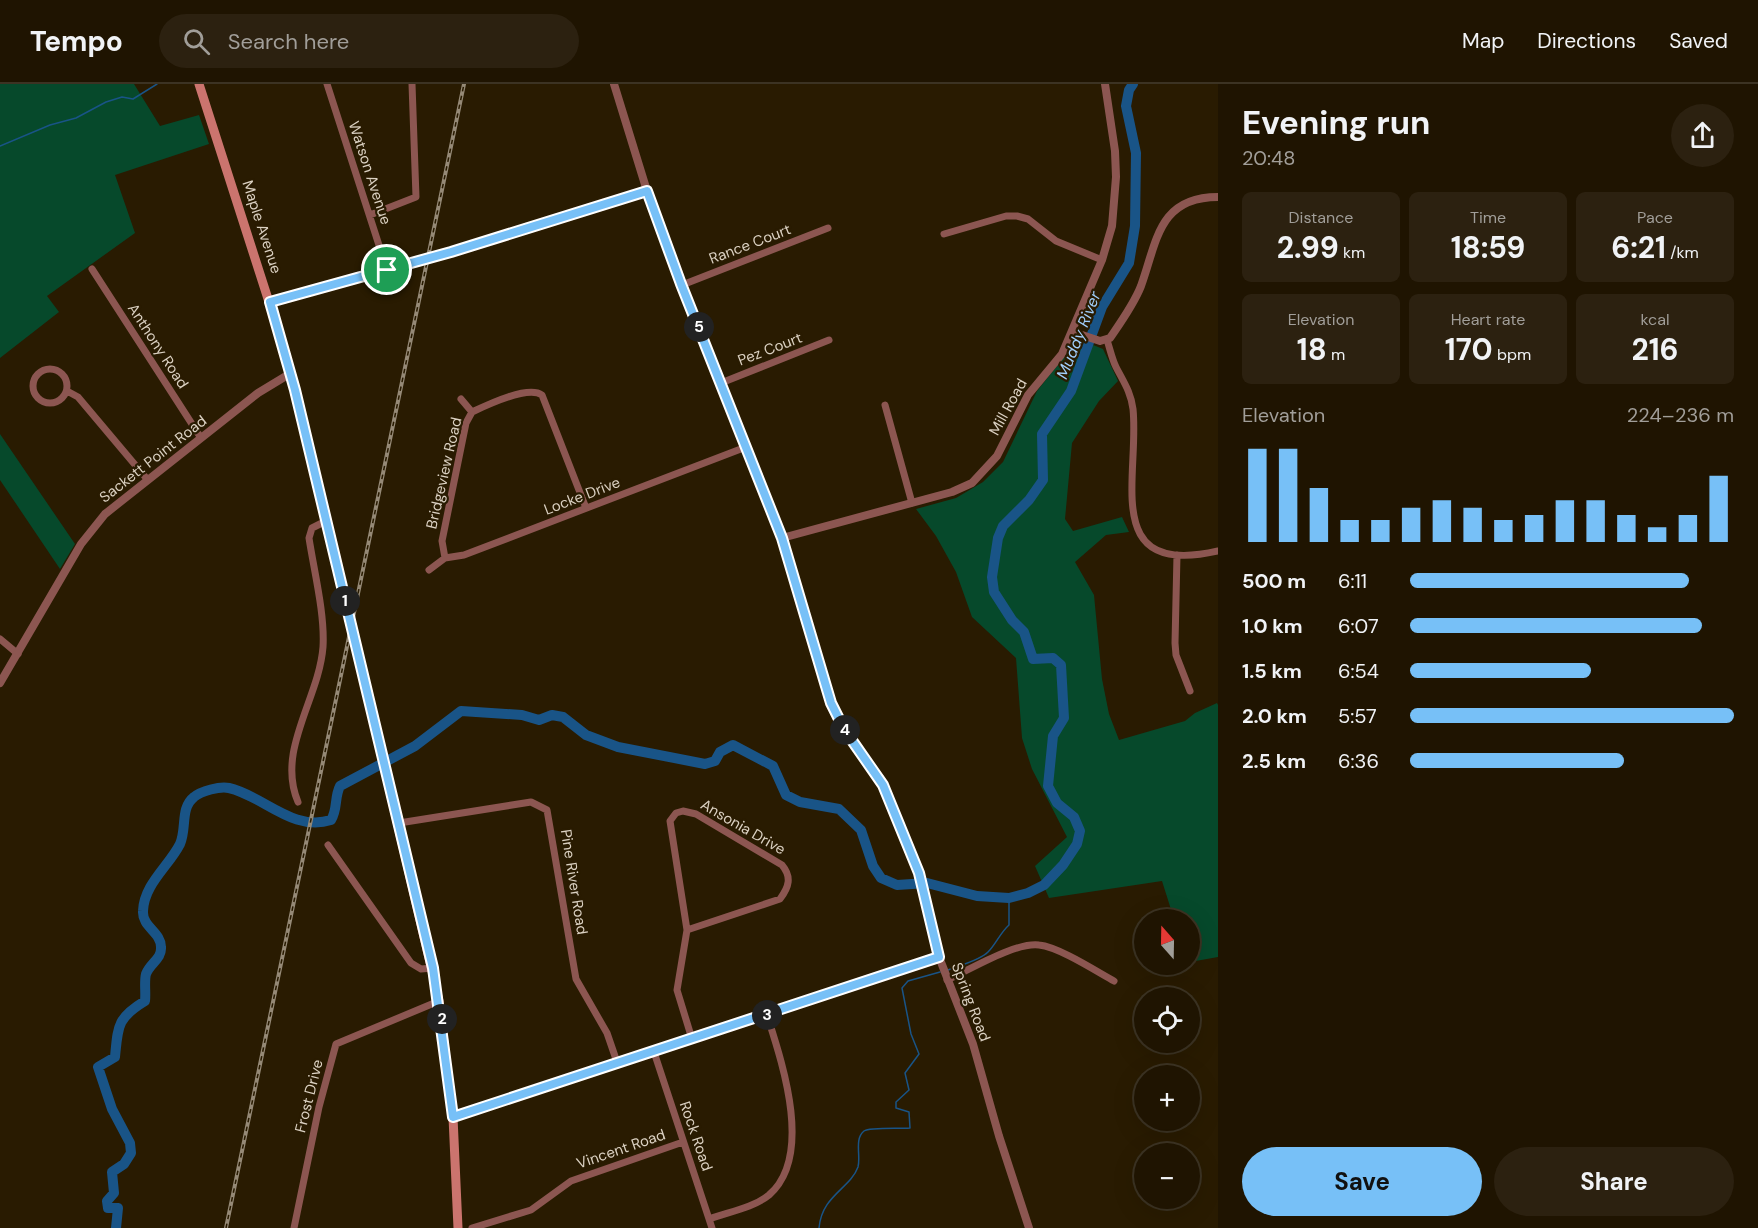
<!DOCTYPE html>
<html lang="en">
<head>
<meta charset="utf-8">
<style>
  :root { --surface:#1f1401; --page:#2c2110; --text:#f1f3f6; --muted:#a19e99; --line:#3c3323; --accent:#77c0f7 }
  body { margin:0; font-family:"DM Sans",sans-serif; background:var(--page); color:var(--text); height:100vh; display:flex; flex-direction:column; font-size:22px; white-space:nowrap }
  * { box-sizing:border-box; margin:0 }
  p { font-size:20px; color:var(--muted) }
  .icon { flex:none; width:33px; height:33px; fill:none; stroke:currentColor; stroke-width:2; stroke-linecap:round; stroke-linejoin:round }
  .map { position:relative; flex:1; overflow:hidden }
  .side { display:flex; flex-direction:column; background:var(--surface); width:540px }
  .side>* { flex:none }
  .needle { width:39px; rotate:340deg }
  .buttons { position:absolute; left:1134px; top:825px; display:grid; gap:12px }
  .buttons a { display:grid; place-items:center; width:66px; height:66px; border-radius:50%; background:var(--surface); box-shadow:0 6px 24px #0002,0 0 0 2px var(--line); font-size:30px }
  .pin { position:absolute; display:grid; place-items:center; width:51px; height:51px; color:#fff; margin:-26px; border:3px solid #fff; border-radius:50%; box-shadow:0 2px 6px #0007 }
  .km { position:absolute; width:30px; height:30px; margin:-15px; border-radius:50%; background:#222; color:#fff; font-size:16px; line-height:30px; text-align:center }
  .round { display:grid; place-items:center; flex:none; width:63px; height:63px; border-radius:32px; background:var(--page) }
  .overview { display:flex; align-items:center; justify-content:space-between; height:102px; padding:0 24px }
  h1 { font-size:33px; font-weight:700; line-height:45px }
  .stats { display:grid; grid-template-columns:repeat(3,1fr); gap:9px; height:102px; padding:6px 24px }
  .stats div { display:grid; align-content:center; border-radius:9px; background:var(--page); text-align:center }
  .stats b { font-size:30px; font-weight:700 }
  .stats small { font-size:16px; font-weight:400 }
  .stats p { font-size:16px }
  .chart { height:168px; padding:12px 24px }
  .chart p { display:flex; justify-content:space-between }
  .chart svg { width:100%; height:108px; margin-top:6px; stroke:var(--accent); stroke-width:6 }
  .action { display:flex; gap:12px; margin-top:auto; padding:12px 24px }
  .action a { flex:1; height:69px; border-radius:36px; background:var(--accent); color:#111; font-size:24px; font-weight:700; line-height:69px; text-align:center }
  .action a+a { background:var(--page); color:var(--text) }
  ul { padding:0 24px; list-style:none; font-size:20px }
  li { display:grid; grid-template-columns:96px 72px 1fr; align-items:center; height:45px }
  li i { height:15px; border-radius:8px; background:var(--accent) }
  header { display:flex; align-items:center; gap:36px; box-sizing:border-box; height:84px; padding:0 30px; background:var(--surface); border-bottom:2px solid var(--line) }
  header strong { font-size:28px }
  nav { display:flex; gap:33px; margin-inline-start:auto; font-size:21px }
  .search { width:420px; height:54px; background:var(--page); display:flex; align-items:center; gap:15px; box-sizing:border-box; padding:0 21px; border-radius:33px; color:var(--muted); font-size:22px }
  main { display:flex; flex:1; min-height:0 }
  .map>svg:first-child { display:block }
</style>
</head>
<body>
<header>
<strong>Tempo</strong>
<div class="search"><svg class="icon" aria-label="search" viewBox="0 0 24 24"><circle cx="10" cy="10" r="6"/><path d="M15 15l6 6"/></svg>Search here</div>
<nav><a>Map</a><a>Directions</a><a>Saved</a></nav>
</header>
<main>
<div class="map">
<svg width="1218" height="1144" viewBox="0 0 1218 1144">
  <rect width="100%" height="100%" fill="#291b01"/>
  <path fill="#06492b" d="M0,0H134L160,42L199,31L209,60L115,91L135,149L47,212L59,228L0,274Z
    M1081,256L1103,265L1118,297L1099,317L1072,359L1065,435L1073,447L1122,433L1129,448L1106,451L1075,478L1094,511L1102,595L1109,630L1119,656L1185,637L1195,629L1217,619L1218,621V873L1190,878V836L1174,835L1162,797L1049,814L1035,782L1067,753L1032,685L1022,654L1016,574L972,533L956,488L936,452L916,425L956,414L983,398L1003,378L1037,307L1076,258Z
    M0,350L75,460L60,485L0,396Z"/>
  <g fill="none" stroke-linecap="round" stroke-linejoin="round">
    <path stroke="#195487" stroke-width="1.5" d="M0,62L50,41L76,34L106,18L122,13L133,15L157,0
      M948,886C960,881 979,877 988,868C996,860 1000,849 1009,841V814
      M819,1144C822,1111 850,1105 858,1083C861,1072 854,1055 864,1047C870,1043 899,1045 910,1044L909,1028L896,1024V1018L909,1006L905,989L919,970L911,950L902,904L908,897L940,888"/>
    <path stroke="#195487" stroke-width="10" d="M116,1144L118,1124H108L107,1117L114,1109L112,1088L124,1080L131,1069L130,1059L112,1025L98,983L115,973C118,942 117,934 145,917C146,909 144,897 146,890C150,879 162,875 161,863C161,848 142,843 143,827C144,800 169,782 180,760C187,744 180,724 194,713C201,707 220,702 229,704C264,712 292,748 331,736C338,725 334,714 340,702L415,662L461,627L522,631L539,636L552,631L563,633L586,651L618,663L705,680L715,677L720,668L733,661L773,682L786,711L800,718L839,725L861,746L873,782L881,794L897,801L927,799L977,812L1009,814L1028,809L1044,801L1063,781L1077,760L1080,747L1074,733L1057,719L1048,702L1053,652L1064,634L1061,581L1053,574L1033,575L1024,548L1012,536L994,508L992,493L998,454L1003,442L1029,416L1043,396L1042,350L1071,307L1102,223L1129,179L1135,142L1136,69L1126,22L1129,6L1133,0"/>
    <path stroke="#8c5651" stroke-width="7" d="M327,0L387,186
      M370,131L416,113L412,0
      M944,150L1006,132H1017L1028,135L1056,157L1102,176
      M451,168L647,107
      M92,185L201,354
      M682,201L828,144
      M270,218L406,181
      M1107,256C1110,265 1112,275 1116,283C1123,297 1131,308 1133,325C1140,392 1100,494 1218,467
      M33 302a17 17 0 1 1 34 0a17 17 0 1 1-34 0Z
      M721,299L829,256
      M67,307L78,313L147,395
      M885,321L912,419
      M472,328C487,321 528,301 542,311L586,424
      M1177,471L1175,559L1176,571L1190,607
      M445,474L442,457L466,339L472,328L461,315
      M429,486L445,474L464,471L746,363
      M0,555L18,570
      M298,718C276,666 319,615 323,563C325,530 314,487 309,454L312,444L326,437
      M683,727L696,730L782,781C792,793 789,803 780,815L687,846L670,737L676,729Z
      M399,739L531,718L547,726L576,895L607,949L618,981
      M328,761L411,879L421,885L433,884
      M687,846L677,906L692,955
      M947,896C969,886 1015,858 1039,861C1059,863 1096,887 1114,897
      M654,968L712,1144
      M453,1033L939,873
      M709,1135C728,1128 753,1124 769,1111C814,1072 782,978 767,931
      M294,1144L319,1023L336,960L439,917
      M472,1144L531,1126L571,1097L683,1058"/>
    <path stroke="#8c5651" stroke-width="8" d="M614,0L647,107L682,201L782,454L831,619L844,646L883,701L919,789L939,873L973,960L999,1052L1029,1144
      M1073,248L1100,257L1110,254C1121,238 1134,220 1141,202C1157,158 1158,113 1218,113
      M782,454L952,408L972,399L997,372L1028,311L1062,270L1102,176L1112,142L1116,93L1115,67L1105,0
      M0,599L81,460L105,430L258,309L291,289"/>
    <path stroke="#cb746e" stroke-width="9" d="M199,0L286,271L348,528
      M354,554L439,917L453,1033L458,1144"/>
    <defs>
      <path id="rail" d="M226,1144L464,0"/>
    </defs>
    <use href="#rail" stroke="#958976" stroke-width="4"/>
    <use href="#rail" stroke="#291b01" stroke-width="1.5" stroke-dasharray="4.5" stroke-linecap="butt"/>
    <path stroke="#8c5651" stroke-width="7" d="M406,181L451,168"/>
    <path stroke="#cb746e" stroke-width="9" d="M348,528L354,554"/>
  </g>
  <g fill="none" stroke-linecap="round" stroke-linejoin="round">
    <defs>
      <path id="route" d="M647,107L681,200L782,454L831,619L844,645L883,701L919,789L939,873L453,1033L433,884L295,306L270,218L451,168Z"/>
    </defs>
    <use href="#route" stroke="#fff" stroke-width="12"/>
    <use href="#route" stroke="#77c0f7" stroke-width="8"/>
  </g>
  <g text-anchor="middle" stroke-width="4.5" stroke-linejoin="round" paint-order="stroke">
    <g font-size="15" fill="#dbd1c2" stroke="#291b01">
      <text transform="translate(370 89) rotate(72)" y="5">Watson Avenue</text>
      <text transform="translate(262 143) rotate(72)" y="5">Maple Avenue</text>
      <text transform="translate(750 160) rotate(-21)" y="5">Rance Court</text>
      <text transform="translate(158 262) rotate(57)" y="5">Anthony Road</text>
      <text transform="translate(770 265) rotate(-21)" y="5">Pez Court</text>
      <text transform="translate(1008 323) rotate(-61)" y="5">Mill Road</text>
      <text transform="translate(153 375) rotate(-38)" y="5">Sackett Point Road</text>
      <text transform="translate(444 389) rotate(-77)" y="5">Bridgeview Road</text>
      <text transform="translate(582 412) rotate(-21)" y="5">Locke Drive</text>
      <text transform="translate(743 743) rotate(30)" y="5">Ansonia Drive</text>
      <text transform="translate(574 798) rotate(81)" y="5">Pine River Road</text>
      <text transform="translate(971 918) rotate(69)" y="5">Spring Road</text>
      <text transform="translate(309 1012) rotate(-76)" y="5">Frost Drive</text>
      <text transform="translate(696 1052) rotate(71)" y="5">Rock Road</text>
      <text transform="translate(621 1065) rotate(-19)" y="5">Vincent Road</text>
    </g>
    <g font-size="16" font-style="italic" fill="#a1cffb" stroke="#291b01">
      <text transform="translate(1078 251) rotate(-68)" y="6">Muddy River</text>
    </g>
  </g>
</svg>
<div class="buttons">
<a><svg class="needle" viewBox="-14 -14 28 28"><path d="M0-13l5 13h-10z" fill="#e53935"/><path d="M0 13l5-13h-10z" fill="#a19e99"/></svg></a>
<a><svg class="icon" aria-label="locate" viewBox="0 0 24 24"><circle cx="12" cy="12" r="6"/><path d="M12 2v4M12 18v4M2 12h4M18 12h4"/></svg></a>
<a>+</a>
<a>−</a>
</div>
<div class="pin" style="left:387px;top:186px;background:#1e9e55"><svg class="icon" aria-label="arrive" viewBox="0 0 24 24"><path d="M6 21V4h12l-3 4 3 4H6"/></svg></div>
<b class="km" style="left:345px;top:517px">1</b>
<b class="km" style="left:442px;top:935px">2</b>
<b class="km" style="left:767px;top:931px">3</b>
<b class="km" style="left:845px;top:646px">4</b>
<b class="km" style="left:699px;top:243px">5</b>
</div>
<section class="side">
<div class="overview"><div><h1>Evening run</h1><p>20:48</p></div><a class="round"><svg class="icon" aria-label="share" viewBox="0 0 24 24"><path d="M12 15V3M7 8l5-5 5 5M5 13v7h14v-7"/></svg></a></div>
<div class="stats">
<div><p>Distance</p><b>2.99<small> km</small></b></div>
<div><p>Time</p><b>18:59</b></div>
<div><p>Pace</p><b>6:21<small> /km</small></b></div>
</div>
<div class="stats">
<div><p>Elevation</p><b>18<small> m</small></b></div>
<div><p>Heart rate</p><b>170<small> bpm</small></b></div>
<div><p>kcal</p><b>216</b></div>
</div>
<div class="chart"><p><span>Elevation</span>224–236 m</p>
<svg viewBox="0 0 160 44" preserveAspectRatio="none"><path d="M5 44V6M15 44V6M25 44V22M35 44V35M45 44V35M55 44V30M65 44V27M75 44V30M85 44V35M95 44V33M105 44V27M115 44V27M125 44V33M135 44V38M145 44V33M155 44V17"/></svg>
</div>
<ul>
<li><b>500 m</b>6:11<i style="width:86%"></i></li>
<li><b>1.0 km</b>6:07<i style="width:90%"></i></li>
<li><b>1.5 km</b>6:54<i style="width:56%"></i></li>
<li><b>2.0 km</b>5:57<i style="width:100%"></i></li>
<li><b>2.5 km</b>6:36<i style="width:66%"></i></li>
</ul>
<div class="action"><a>Save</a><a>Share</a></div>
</section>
</main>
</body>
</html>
